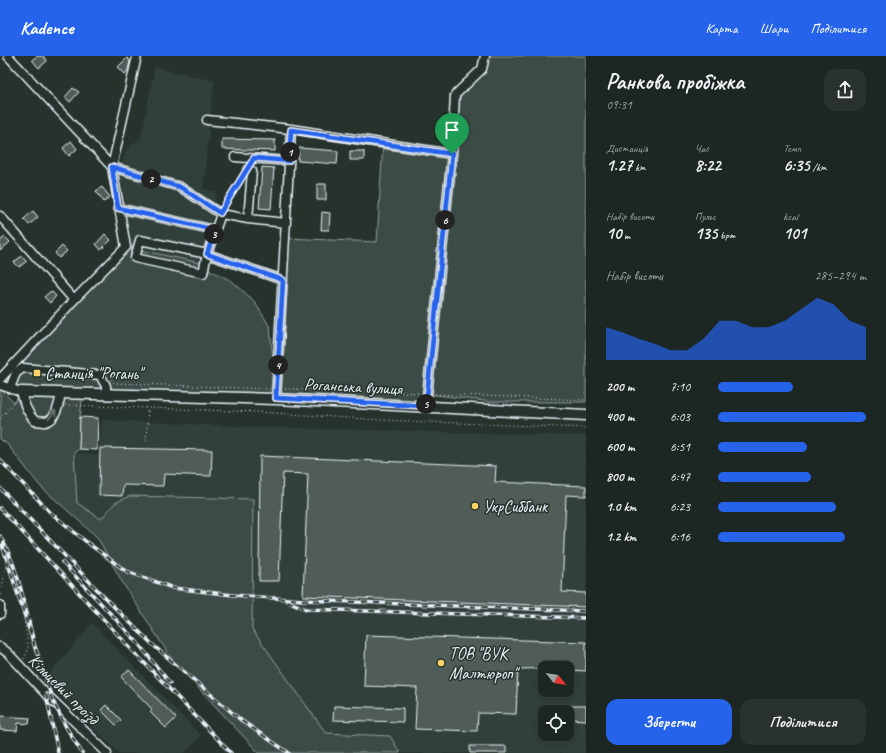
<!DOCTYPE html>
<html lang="uk">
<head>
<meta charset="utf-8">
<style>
  :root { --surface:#1c2622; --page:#29322f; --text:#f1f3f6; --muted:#a0a5a5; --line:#3a4340; --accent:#2563eb }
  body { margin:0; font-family:Caveat,sans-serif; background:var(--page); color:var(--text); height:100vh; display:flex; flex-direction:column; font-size:15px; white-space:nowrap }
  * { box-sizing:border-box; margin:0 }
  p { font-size:13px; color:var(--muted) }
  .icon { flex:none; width:22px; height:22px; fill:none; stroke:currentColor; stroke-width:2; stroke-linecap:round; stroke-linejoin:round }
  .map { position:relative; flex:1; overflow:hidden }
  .drawer { display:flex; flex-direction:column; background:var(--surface); width:300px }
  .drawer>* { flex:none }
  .needle { width:26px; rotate:120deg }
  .buttons { position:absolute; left:538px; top:605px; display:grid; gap:8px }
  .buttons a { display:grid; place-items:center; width:36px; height:36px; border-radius:8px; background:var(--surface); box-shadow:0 2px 6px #0003,0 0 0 1px var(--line); font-size:20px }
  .pin { position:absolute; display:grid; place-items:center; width:34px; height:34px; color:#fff; margin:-41px -17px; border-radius:50% 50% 50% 0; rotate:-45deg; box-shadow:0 0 4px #0007 }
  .pin .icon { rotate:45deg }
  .km { position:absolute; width:20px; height:20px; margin:-10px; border-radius:50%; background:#222; color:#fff; font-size:11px; line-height:20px; text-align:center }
  .round { display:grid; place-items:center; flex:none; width:42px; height:42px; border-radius:12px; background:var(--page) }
  .summary { display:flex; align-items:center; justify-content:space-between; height:68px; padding:0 20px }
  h1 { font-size:22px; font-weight:700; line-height:30px }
  .stats { display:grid; grid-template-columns:repeat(3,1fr); gap:6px; height:68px; padding:4px 20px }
  .stats div { display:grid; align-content:center }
  .stats b { font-size:17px; font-weight:700 }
  .stats small { font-size:11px; font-weight:400 }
  .stats p { font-size:11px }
  .chart { height:112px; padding:8px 20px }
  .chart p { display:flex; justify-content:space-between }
  .chart svg { width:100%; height:72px; margin-top:4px; fill:var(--accent); opacity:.7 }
  .primary-button { display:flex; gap:8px; margin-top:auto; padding:8px 20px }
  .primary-button a { flex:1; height:46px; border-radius:12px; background:var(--accent); color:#fff; font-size:16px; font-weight:700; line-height:46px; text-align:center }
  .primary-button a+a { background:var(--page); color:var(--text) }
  ul { padding:0 20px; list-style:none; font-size:13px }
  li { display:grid; grid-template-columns:64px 48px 1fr; align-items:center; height:30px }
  li i { height:10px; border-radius:5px; background:var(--accent) }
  header { display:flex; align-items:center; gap:24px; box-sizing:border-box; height:56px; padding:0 20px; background:var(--accent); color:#fff }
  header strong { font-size:19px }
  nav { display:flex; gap:22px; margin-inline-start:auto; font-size:14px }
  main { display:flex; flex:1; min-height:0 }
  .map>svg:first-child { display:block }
</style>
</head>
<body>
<header>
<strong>Kadence</strong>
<nav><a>Карта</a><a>Шари</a><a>Поділитися</a></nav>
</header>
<main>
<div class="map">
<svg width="586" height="697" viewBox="0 0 586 697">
  <rect width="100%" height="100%" fill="#26332d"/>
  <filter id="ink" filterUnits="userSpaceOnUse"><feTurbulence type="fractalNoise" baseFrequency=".025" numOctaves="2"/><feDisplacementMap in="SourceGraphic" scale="8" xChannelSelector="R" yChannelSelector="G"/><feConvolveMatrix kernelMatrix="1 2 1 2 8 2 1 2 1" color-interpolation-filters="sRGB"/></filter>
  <g filter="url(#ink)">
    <path fill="#333f3a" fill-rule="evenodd" d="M155,11L214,25L203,133L217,136L205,208L126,191L112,111H121L125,96L141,81Z
      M102,364L253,371L586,380V697H400L390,680L326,677L252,573L253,443L115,447L102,463L77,447L74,397L99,399ZM545,612H567V634H545ZM545,656H567V678H545Z
      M92,567L201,680L184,697H119L44,624Z"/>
    <path fill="#3e4b47" stroke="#939ea0" d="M485,0H586V346H492L428,338L426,350L83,338L80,361L79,393L74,397L77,447L101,463L115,447L130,440L253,443L252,573L326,677L390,680L400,697H259L173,605L124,529L97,481L40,430L7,388L0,383V333L14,347L21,337L0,329L126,191L205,208L210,214L232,225L254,245L270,271L276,338L285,182L377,186L383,86L452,98L455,39L482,13Z"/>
    <path fill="#505c59" stroke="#e8f1f8" d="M37,0H43L47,5L39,12L32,4Z
      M127,2L130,5L128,14L125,18L118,11Z
      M73,32L79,36L70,46L65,41Z
      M222,83L275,84V95L222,93Z
      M71,85L77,93L69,100L63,92Z
      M299,92L338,95L337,108L298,105Z
      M350,95H364V104H350Z
      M262,111L274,112L271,153L259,152Z
      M317,128H326V144H317Z
      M102,131L110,141L104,146L96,135Z
      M33,155L38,161L29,169L24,163Z
      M322,156L330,157L329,174H321Z
      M105,178L111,184L101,194L96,188Z
      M5,181L10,186L0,195V185Z
      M62,190L67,195L59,202L55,197Z
      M22,200L27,205L19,211L14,206Z
      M51,235L56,240L50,247L44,241Z
      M80,361L98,362L97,394L79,393Z
      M100,392L212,394L211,420L164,418L163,430L123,429L122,440L99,439Z
      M260,400L496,410L495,426L586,430V440L566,439L562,536L586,537V551L303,540L308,418L283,417L279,525H259Z
      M366,579L586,586V615L567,614V612L518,613L516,658L478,657L477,675L415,673L417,632L364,630Z
      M129,614L176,662L166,672L150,656L152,653L121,621Z
      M106,649L121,664L116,669L101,654Z
      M334,650L403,652V666L333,664Z
      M561,650H586V664L567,663V656H561Z
      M0,660L30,662L29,668L18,667L17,675L0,674Z
      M470,690H506V697H470Z"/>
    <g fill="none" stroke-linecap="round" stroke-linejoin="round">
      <defs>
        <path id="minor" d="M8,0L112,111L180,131L221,158
          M207,64L291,73L452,98
          M235,101L289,105
          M252,115L248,163L286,167
          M118,152L215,174
          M0,160L74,244
          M248,163L221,158L207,198L203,217L135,202L140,184L207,198L283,224
          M0,323L74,244L126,191L112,111L137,0
          M0,329L21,336C24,347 27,357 35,365C38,365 43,366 46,366C57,363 59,347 61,337
          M10,332L16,317L23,312L100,319L106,330V339
          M276,343L291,73
          M426,350L452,98L455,39L482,13L485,0
          M0,549V558
          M0,591L8,597L46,638L107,697"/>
        <path id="major" d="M21,336L276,343L586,359"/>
      </defs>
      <use href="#minor" stroke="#e8f1f8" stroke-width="11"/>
      <use href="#major" stroke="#e8f1f8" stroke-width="13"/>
      <path stroke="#e8f1f8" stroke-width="1" stroke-dasharray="1 3" stroke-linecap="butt" d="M223,151L245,116
        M111,323L114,327L270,333
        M285,333H334L420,337
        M435,338L586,344
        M65,349L259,356L380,364L586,372
        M0,363L15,345
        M146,384L148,353
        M0,483C19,518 22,550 28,589V593L24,603
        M0,543L5,515L7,497"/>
      <use href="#minor" stroke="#26332d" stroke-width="8"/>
      <use href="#major" stroke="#26332d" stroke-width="10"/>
      <defs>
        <path id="rail" d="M0,404L51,457L89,488L126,515L173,532L233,539L303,544L586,555
          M0,432L109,546L154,590L242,665L289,697
          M0,452L132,594L231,697
          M0,480C21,516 26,559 37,598L0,483
          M62,506L137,586L170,627
          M287,545L306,553L586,562
          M36,593L52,643L66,671L82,697
          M46,638L58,697"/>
      </defs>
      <use href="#rail" stroke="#e8f1f8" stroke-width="3.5"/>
      <use href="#rail" stroke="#26332d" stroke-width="2" stroke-dasharray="6" stroke-linecap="butt"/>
    </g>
    <defs><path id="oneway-shaft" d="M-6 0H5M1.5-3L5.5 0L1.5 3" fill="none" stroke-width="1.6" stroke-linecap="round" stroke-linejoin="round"/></defs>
    <use stroke="#6a7674" href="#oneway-shaft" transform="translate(52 359) rotate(-49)"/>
  </g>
  <g fill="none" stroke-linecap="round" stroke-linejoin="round" filter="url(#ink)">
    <defs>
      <path id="route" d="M291,74L452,98L426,350L276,342L283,224L207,198L215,174L118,152L112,111L180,131L220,157L254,102L289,105Z"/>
    </defs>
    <use href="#route" stroke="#fff" stroke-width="8"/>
    <use href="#route" stroke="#2563eb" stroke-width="5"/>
  </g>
  <g fill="#ffd166" stroke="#26332d" stroke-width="1.5">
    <rect x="33" y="313" width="8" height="8" rx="2"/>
    <circle cx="475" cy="450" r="4"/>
    <circle cx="441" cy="607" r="4"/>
  </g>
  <g text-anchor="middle" stroke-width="3" stroke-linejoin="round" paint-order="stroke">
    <g font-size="17" fill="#e8f1f8" stroke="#26332d" text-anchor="start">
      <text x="45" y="323">Станція "Рогань"</text>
      <text x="483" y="456">УкрСиббанк</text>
      <text x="449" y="603">ТОВ "ВУК<tspan x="449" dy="20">Малтюроп"</tspan></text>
    </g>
    <g font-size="17" fill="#e8f1f8" stroke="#26332d">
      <text transform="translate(353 330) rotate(3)" y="6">Роганська вулиця</text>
      <text transform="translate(64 633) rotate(45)" y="6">Кільцевий проїзд</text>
    </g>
  </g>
</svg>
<div class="buttons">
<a><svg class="needle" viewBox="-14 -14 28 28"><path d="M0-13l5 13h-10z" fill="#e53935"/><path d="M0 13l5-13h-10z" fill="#a0a5a5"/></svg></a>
<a><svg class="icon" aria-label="locate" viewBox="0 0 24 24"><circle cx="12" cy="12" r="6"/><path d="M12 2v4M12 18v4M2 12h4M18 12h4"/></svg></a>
</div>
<div class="pin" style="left:452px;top:98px;background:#1e9e55"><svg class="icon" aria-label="arrive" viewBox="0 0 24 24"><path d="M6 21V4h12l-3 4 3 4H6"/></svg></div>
<b class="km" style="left:290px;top:96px">1</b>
<b class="km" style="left:151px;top:123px">2</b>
<b class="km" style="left:214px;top:178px">3</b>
<b class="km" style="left:278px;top:309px">4</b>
<b class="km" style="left:426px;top:348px">5</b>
<b class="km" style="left:445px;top:164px">6</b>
</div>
<section class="drawer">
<div class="summary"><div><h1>Ранкова пробіжка</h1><p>09:31</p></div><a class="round"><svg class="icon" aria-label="share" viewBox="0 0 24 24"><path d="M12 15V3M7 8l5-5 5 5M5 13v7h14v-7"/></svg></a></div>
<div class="stats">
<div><p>Дистанція</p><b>1.27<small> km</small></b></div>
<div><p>Час</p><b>8:22</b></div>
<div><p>Темп</p><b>6:35<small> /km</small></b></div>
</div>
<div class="stats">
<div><p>Набір висоти</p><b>10<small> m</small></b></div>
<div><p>Пульс</p><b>135<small> bpm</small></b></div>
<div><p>kcal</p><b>101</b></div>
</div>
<div class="chart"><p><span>Набір висоти</span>285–294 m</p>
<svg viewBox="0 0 160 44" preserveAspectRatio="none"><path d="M0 44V24L10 27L20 31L30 34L40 38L50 38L60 31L70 20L80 20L90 24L100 24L110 20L120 13L130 6L140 10L150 20L160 24V44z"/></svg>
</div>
<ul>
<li><b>200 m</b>7:10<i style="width:51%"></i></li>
<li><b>400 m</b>6:03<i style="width:100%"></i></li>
<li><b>600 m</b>6:51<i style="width:60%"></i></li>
<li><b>800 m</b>6:47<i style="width:63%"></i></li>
<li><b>1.0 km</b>6:23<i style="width:80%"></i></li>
<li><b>1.2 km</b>6:16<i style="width:86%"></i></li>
</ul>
<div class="primary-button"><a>Зберегти</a><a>Поділитися</a></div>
</section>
</main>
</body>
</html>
